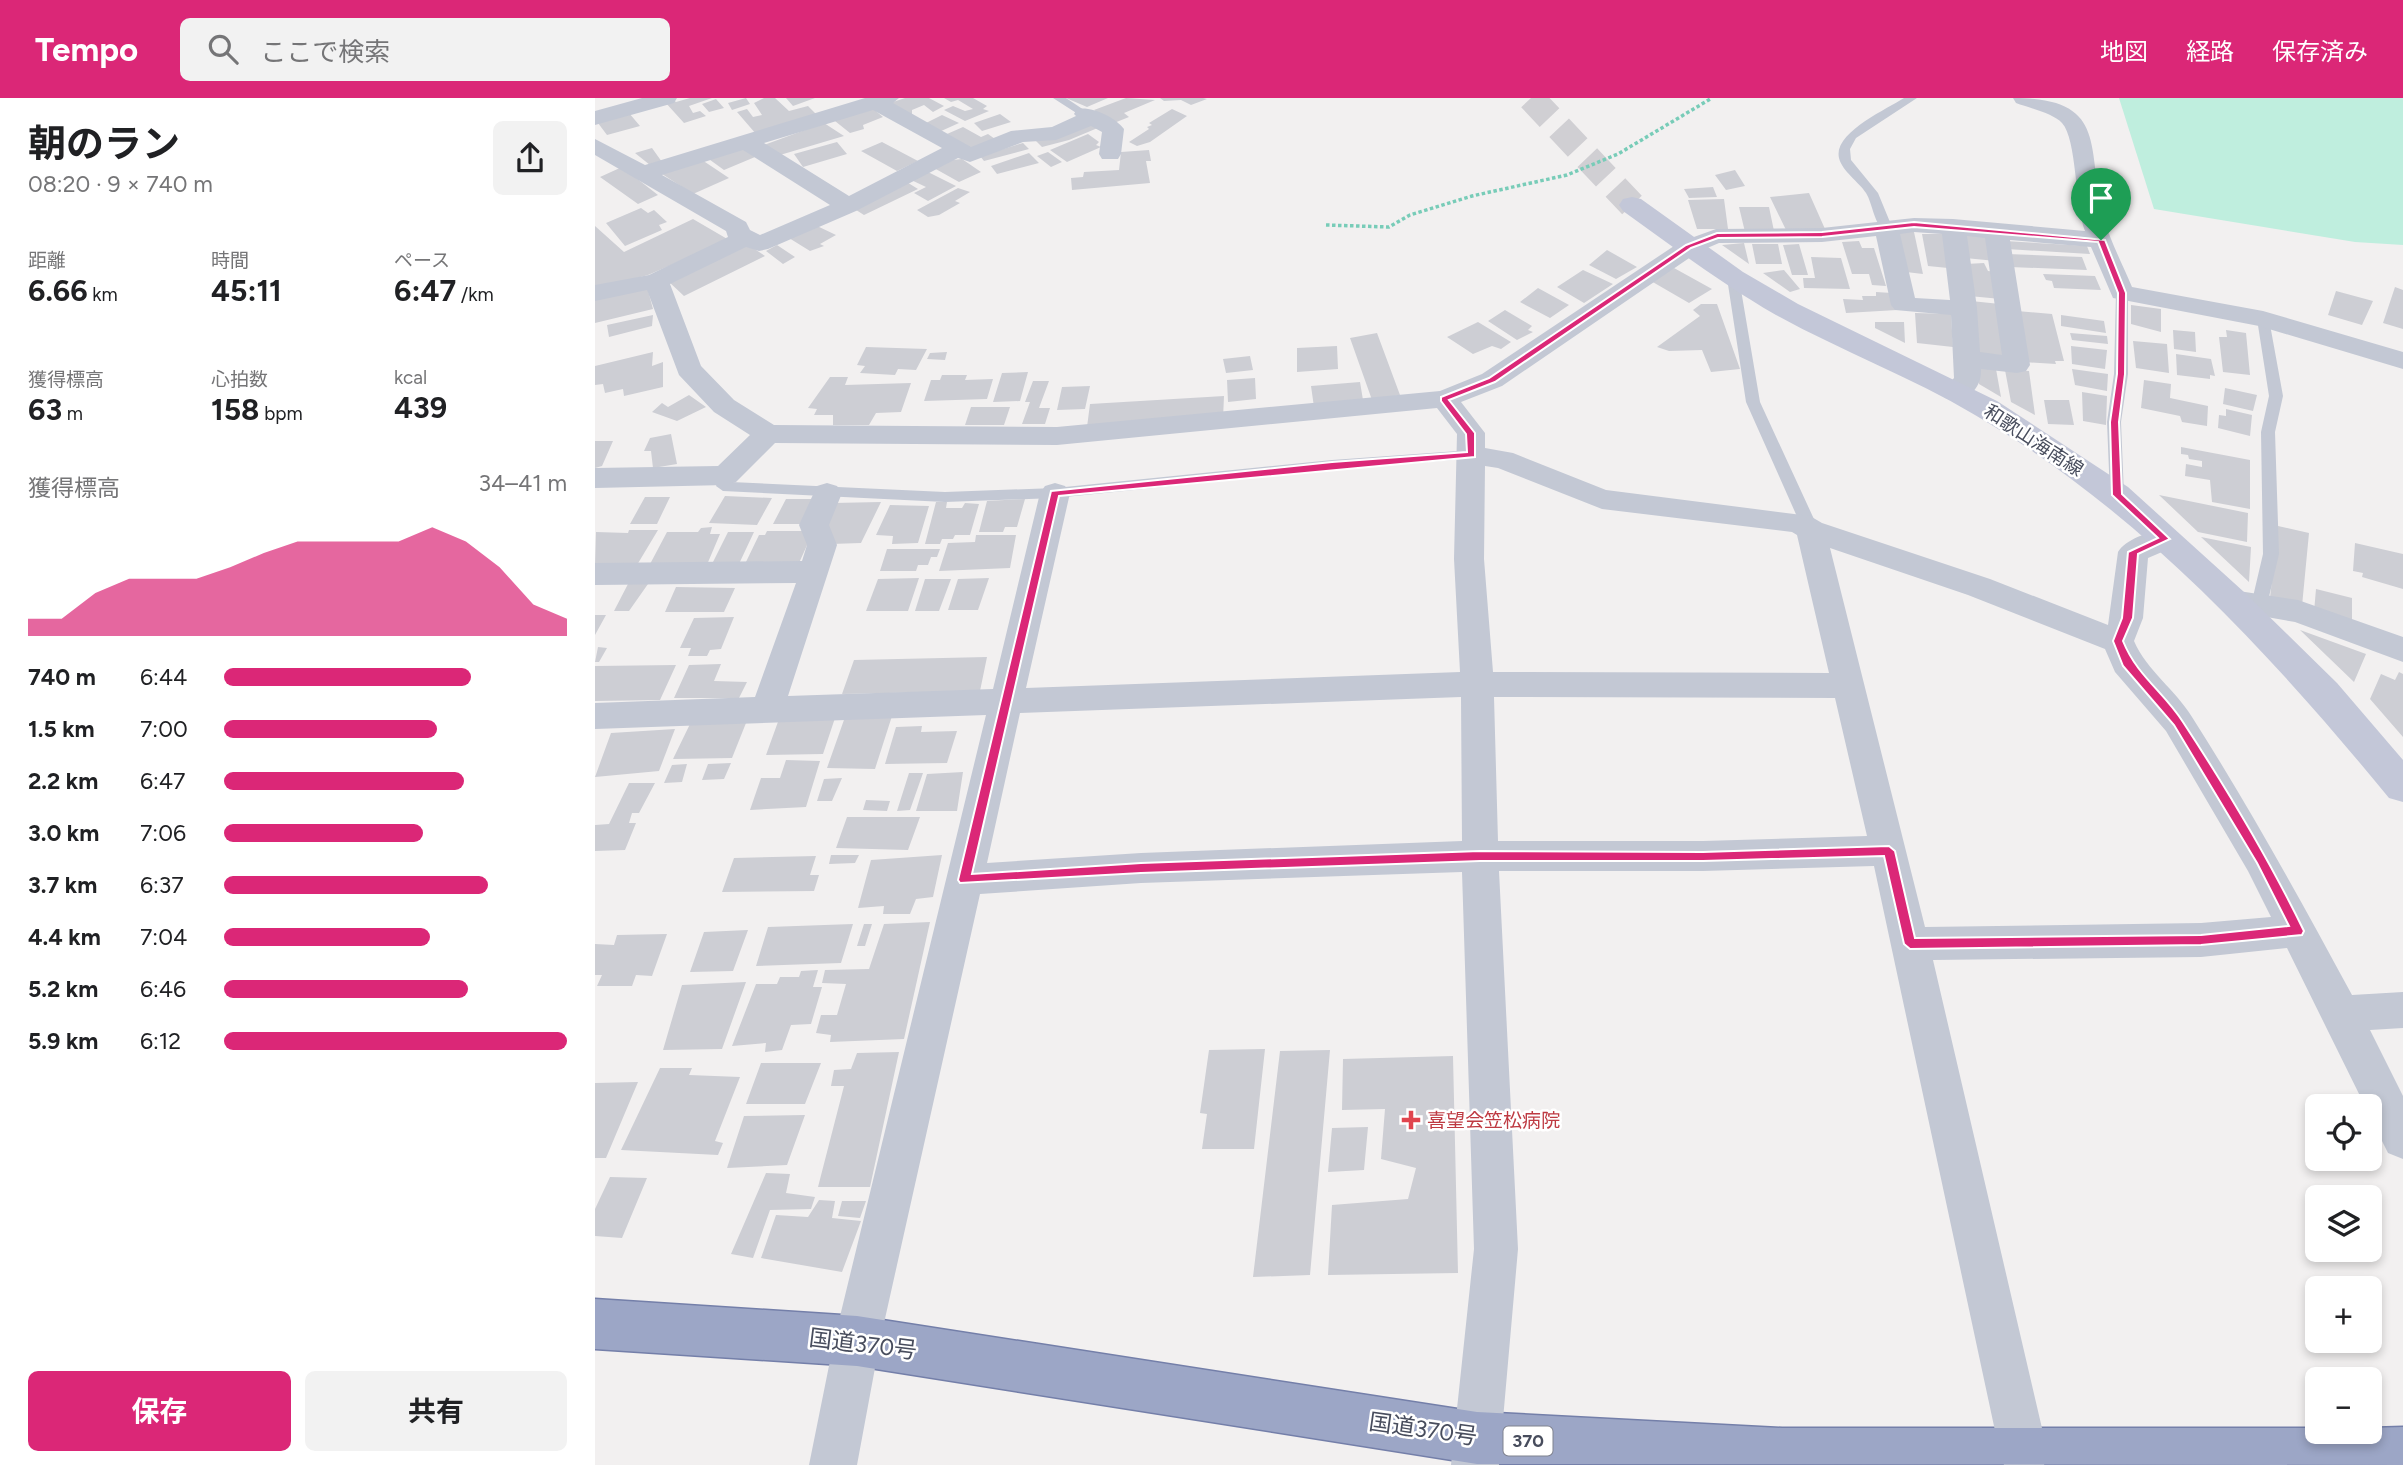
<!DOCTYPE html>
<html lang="ja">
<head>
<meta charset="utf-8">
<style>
  :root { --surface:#fff; --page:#f2f2f2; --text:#202124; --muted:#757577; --accent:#db2777 }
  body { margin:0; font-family:Figtree,"Noto Sans JP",sans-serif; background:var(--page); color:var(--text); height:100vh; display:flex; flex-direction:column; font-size:26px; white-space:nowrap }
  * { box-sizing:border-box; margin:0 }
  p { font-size:23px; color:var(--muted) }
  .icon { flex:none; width:38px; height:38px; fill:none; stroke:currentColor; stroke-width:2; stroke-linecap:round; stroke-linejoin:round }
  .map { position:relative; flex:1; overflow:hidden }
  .panel { display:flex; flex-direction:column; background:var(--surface); width:595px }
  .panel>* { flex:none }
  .fabs { position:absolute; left:1710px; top:996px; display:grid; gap:14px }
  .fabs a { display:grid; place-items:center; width:77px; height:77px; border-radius:10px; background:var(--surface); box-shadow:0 4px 10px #0003; font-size:35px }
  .pin { position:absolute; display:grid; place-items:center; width:60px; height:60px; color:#fff; margin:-72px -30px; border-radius:50% 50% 50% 0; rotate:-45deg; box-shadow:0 0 7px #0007 }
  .pin .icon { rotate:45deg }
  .round { display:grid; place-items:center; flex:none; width:74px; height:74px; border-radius:10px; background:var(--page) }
  .overview { display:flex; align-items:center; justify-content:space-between; height:119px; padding:0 28px }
  h1 { font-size:38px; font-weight:700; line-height:52px }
  .figures { display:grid; grid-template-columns:repeat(3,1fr); gap:10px; height:119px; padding:7px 28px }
  .figures div { display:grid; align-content:center }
  .figures b { font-size:30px; font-weight:700 }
  .figures small { font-size:19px; font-weight:400 }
  .figures p { font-size:19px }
  .chart { height:196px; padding:14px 28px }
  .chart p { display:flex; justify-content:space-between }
  .chart svg { width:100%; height:126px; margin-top:7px; fill:var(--accent); opacity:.7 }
  .cta { display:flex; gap:14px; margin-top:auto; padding:14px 28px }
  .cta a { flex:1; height:80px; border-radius:10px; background:var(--accent); color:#fff; font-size:28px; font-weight:700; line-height:80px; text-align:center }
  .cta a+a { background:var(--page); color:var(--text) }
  ul { padding:0 28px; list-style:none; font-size:23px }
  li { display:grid; grid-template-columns:112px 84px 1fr; align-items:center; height:52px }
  li i { height:18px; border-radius:9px; background:var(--accent) }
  header { display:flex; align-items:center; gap:42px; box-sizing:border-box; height:98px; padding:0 35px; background:var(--accent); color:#fff }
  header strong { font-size:33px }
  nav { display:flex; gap:38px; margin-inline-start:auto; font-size:24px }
  .search { width:490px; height:63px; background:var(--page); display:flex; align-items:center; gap:18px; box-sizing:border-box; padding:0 24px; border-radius:10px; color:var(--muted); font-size:26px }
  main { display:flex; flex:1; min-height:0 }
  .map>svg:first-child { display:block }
</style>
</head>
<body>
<header>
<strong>Tempo</strong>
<div class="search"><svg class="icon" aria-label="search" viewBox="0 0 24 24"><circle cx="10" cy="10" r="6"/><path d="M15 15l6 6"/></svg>ここで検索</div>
<nav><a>地図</a><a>経路</a><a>保存済み</a></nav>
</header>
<main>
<section class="panel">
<div class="overview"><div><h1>朝のラン</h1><p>08:20 · 9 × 740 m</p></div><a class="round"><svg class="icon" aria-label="share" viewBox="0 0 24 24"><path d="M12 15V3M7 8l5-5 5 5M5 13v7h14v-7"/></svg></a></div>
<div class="figures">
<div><p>距離</p><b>6.66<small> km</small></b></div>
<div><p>時間</p><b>45:11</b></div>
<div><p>ペース</p><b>6:47<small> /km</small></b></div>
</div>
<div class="figures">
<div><p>獲得標高</p><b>63<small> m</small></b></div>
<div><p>心拍数</p><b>158<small> bpm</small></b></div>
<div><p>kcal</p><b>439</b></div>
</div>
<div class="chart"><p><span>獲得標高</span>34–41 m</p>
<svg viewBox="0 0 160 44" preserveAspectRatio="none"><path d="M0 44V38L10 38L20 29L30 24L40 24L50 24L60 20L70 15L80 11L90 11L100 11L110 11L120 6L130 11L140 20L150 33L160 38V44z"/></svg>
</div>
<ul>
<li><b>740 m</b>6:44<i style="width:72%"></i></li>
<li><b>1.5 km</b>7:00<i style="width:62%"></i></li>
<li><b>2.2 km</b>6:47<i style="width:70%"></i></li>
<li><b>3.0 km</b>7:06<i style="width:58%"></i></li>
<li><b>3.7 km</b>6:37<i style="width:77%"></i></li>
<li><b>4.4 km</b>7:04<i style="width:60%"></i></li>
<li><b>5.2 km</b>6:46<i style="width:71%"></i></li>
<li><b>5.9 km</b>6:12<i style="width:100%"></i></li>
</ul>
<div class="cta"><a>保存</a><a>共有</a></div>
</section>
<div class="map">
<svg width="1808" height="1367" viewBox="0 0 1808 1367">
  <rect width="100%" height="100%" fill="#f2f0f0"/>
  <path fill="#bfeede" d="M1524,0H1808V147L1760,144L1559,111Z"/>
  <path fill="#cdced4" d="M95,0H117L94,8L98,15L105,13L111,18L89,25L70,4L77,1L81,4Z
    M151,0L155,6L137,12L133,5Z
    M169,0H180L194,13L213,8L222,17L161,36L142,14L152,11L158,19L167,17L159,5Z
    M191,0H220L198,8Z
    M310,0H334L349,8L338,14L329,7L317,12V20L292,6Z
    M349,0H378L392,8L388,11L394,13L370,23L349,12L358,8L370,13L378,11L363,2L356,4Z
    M471,0H513L492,9Z
    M531,0L560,2L529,15L534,19L519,25L499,12Z
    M565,0H608L612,1L596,7L586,2L569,3Z
    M121,1L129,10L114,14L107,6Z
    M276,9L288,19L268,27L269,31L255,35L240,23Z
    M577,11L592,18L555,44L542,48L534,44L554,31L552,29L557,27L554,25Z
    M34,15L45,28L12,37L3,25Z
    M405,16L416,24L387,33L379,25Z
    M347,17L364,25L344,34L327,27Z
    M229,25L249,38L185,57L169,47Z
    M498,25L505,29L474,42L447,49L439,41Z
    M368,29L386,39L393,36L400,41L375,51L352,36Z
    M493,36L504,44L501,47L506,49L472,64L455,52Z
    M242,44L252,56L208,69L199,56Z
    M287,44L323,63L302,73L266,53Z
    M428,45L434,51L389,63L385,58Z
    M145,48L160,59L129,72L111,59Z
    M57,50L67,64L55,67L40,55Z
    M554,52L556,63H551L555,85L477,92L476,80L488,79L489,74L524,72L526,54Z
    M453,54L467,64L456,69L442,58Z
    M434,55L444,65L402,76L396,68Z
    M104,60L134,80L98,96L64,74Z
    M367,61L386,74L364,84L339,70L357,62Z
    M27,69L63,97L43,106L5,79Z
    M327,71L361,88L333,103L319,95L331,89L312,80Z
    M1140,72L1150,88L1131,92L1120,77Z
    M310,83L323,91L269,117L258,110Z
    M1118,89L1122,99L1094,100L1089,91Z
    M363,90L375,94L360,103L365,105L344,117L333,119L322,112Z
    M1214,95L1230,131L1191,132L1175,99Z
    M1129,101L1133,131H1102L1093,102Z
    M1144,109H1174L1179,133L1150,134Z
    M46,110L53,115L59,112L72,124L64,127L67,132L30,148L11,125Z
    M98,121L134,142L53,177L0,191V128L29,154Z
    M220,127L241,137L225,146L229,148L215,153L194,140Z
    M1296,132L1319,134L1328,176L1311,174Z
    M1327,136H1349L1353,170L1333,168Z
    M1366,137L1396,139L1401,163L1370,160Z
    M1264,143L1267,150H1279L1291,188L1277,187L1274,176H1257L1247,144Z
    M1410,143L1492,148L1495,156L1412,151Z
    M1149,145L1154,166L1127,147Z
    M152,146L170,158L89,198L73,183Z
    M1157,146H1183L1187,166H1161Z
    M1204,146L1213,177H1197L1188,147Z
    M182,147L200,159L188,166L171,153Z
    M1012,152L1042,169L1021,181L994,167Z
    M1412,156L1487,159L1492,172L1415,169Z
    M1216,159L1246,160L1255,191L1209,190L1208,180H1220Z
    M1389,165L1393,173L1401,174L1406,201L1374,198L1371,166Z
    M1079,170L1117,191L1094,205L1056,183Z
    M988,172L1018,186L989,205L962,189Z
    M1189,172L1205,191L1195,194L1168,175Z
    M1448,176L1500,178L1506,192L1459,190L1457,183L1451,182Z
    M52,189L58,211L0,225V200Z
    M1800,189L1808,192V231L1788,225Z
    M943,190L974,207L955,220L925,204Z
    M1741,193L1778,203L1767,227L1733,217Z
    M1281,194L1297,195L1302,212L1251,215L1248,201L1268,202L1267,198H1281Z
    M1376,203L1405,206L1411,260L1381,256Z
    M1106,206H1122L1145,271L1116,274L1107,252L1074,253L1062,249L1105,218L1098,212Z
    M1536,207L1566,211V234L1536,226Z
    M910,212L937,228L933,232L938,234L922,242L893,223Z
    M1422,213L1457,216L1469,263H1460L1461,266L1428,264Z
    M1320,215L1356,216L1358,249L1322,245Z
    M58,217L57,228L14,239L12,227Z
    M1466,217L1509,223L1511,235L1466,228Z
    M883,224L916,244L906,251L897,248L878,256L852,239Z
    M1280,224H1309L1310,245L1280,230Z
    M1578,232L1600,234L1601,254L1579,251Z
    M1631,232L1651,235L1655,277L1628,274L1624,239H1632Z
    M782,235L805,297L777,302L755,240Z
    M1475,235L1512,238L1513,246L1477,242Z
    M1538,243L1572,246L1574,275L1541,270Z
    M742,248L743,271L702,274V250Z
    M1476,248L1512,252L1510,271L1477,266Z
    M271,249L332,251L321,272L303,271L300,277L265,275L270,268L262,267Z
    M58,254L57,268L68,264V289L29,298L28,291L10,295L8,286L0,287V268Z
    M352,254L350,262L332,261L335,255Z
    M1581,256L1616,261L1620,278L1615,277V281L1582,277Z
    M655,258L658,272L631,275L628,261Z
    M1383,269L1401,271L1406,299L1384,286Z
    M1477,271L1513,276L1512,293L1480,287Z
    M1410,272L1434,273L1440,317L1416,304Z
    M433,274L425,303L398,304L407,275Z
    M347,277H372L370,282L398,281L392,301L329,303L336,282H345Z
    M235,279H253L250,287L316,285L306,314L281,315L274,327H238V317H219L222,311L213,310Z
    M660,280L661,301L633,304L632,282Z
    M1549,282L1576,286L1575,300L1613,308L1612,328L1587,324L1585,318L1546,310Z
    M438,283H454L444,310H455L450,326H427L435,304H430Z
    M765,284L768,302L719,309L716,288Z
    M495,288L490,311L462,312L467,289Z
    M1630,290L1662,297L1658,313L1628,306Z
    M1487,294L1512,298L1511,327L1488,323Z
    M94,297L111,309L82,323L57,314L67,305L73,309Z
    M629,298L628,321L492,329L495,306Z
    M1449,302H1474L1479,327L1453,326Z
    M376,309H415L409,327H370Z
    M1631,311L1657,317L1655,338L1623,330L1624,317L1631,318Z
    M76,336L82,366L58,370L56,353H49L55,340Z
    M0,343H18L7,368L0,370Z
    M1586,349L1655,362V411L1617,404L1615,382L1590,378L1591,366L1607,369V363L1594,361L1593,357L1586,356Z
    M1564,397L1653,415L1652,444L1603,434Z
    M130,398L177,400L162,427L114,425Z
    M50,399H75L62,426H35Z
    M191,401H224L213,426H178Z
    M430,401L422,429H410L408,434H384L392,403Z
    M286,404L266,445L236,446L229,426L238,405Z
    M341,404H352L351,410H367L370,405L384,406L375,437H360L358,441H347L345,446H330Z
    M295,407L334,408L323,445L297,446L298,438L281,437Z
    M1683,428L1714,435L1707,508L1675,500Z
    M117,429L115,436H125L111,469L54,468L72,434H103L106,430Z
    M34,432H63L42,467H0L1,434L33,435Z
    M172,433H210L213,445L204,465L150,466L164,437H170Z
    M133,434H159L143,468H116Z
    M381,437H421L415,470L344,473L353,445L380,444Z
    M1606,439L1656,449L1654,484Z
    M1760,445L1808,456V491L1767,479L1768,475L1758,473Z
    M292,451H345L342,459H336L333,467H323L321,473H285Z
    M324,480L313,513H271L283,481Z
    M394,480L383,512H353L363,481Z
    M330,481H356L344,513H320Z
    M33,486H53L34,513H19Z
    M81,489L140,490L129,514H70Z
    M1721,491L1757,500V526L1719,514Z
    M0,517H11L0,537Z
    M139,519L126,551L115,552L112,558H93L96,550H85L99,520Z
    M1705,532L1771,556L1759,584Z
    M3,549L12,550L4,564H0Z
    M392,559L385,593L247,596L259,562Z
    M126,566L119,583L152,584L144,600H79L94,567Z
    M81,567L65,602L0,603V568Z
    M1804,574L1808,576V639L1775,601L1786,576L1800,582Z
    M297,618L280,671L232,670L250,619Z
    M240,620L228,656L171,657L184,621Z
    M151,625L137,660L78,661L95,626Z
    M327,628L326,634L362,633L352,665L290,666L301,629Z
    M80,631L64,673L0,679L16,635Z
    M191,662L225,663L211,709L155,712L166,680H185Z
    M136,665L129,681L107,682L113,666Z
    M92,666L87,684L69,685L77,667Z
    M368,674L362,713H321L332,676Z
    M314,675H328L315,712L302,713Z
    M247,680L237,703H222L229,681Z
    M34,685H60L44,715H37L34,725H41L30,752L0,753V727L14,726Z
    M271,702L295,703L292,713L268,712Z
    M252,719H325L313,752L241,750Z
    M236,757H264L260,765L234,766Z
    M347,757L338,799L321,801L315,816H288L289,808L263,810L276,762Z
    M221,758L215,777H224L219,793L127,794L139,760Z
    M335,824L309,941L235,944L236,937L221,935L226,917H242L251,886L227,885L230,872L274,871L289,826Z
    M258,826L246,865L161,868L173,829Z
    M269,826H277L270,848H262Z
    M153,832L138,873L95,874L109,834Z
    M72,836L57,878L41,877L37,888H2L7,877H0V846L19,847L22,837Z
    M223,872L218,889H227L216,926L196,927L187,952L170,954L171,945L137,948L161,886H182L185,879H204L206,873Z
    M151,884L127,951L68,952L87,887Z
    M670,951L659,1051H607L612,1016L605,1015L614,952Z
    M735,952L715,1177L658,1179L685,953Z
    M304,954L275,1089H223L249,988H236L239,972L256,971L262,955Z
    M858,958L863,1175L733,1177L737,1107L813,1101L821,1070L786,1061L790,1011L747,1012L748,961Z
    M166,965H226L210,1006H151Z
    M65,970H97L94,977L145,979L120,1043L128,1045L123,1057L26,1052Z
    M43,984L11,1060H0V985Z
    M210,1017L192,1067L132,1070L149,1018Z
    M773,1029L769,1072L733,1074L737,1030Z
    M171,1075L195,1076L191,1095L220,1099L216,1111L175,1112L158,1160L136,1156Z
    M15,1079L52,1080L27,1140L0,1138V1111Z
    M224,1102L240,1103L237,1120L266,1123L247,1174L166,1160L181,1117L213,1119Z
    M247,1103H271L265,1120L243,1118Z"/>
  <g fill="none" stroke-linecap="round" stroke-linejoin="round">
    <path stroke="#d0cfd3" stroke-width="27" stroke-dasharray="27 14" stroke-linecap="butt" d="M936,0L1037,107"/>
    <defs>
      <path id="trunk" d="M0,1201L262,1218L882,1314L1187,1330H1722V1334H1774V1330L1808,1329V1367L882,1366L262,1268L0,1251Z"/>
    </defs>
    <use href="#trunk" stroke="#747fa9" stroke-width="3"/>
    <path stroke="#78ccb8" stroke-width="3.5" stroke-dasharray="3.5 2.5" stroke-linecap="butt" d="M731,127L794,129L815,117L877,98L972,77L1023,56L1117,0"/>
    <path fill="#c3c8d4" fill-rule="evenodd" d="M458,0H471L495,16L486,18Z
      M1309,0H1322L1261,40L1255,51L1256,62L1283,95L1297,129L1291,133C1279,128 1278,106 1271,95C1264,84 1247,73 1244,60C1238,35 1292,11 1309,0Z
      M1138,176L1144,180L1165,304L1224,432L1221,436L1216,437L1208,432L1151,304L1132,180Z
      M1527,191L1533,195V276L1526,324L1529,397L1522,402L1515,397L1512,324L1519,276L1521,195Z
      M1668,217L1674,221L1688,298L1680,334L1684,456L1673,503L1665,509L1657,503L1668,456L1666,334L1674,298L1662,221Z
      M877,352L882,354V360L737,372L460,400L350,404L128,393L121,388L126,374L131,372L138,377L136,384L350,394L460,390L737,362Z"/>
    <path fill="#c3c8d4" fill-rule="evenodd" d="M47,0H82L79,5L0,27V13Z
      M270,0H304L298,5L376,49L416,33L457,29L481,18L479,16L482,11C497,8 520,19 529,31L526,56L523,61H507L504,56L507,34L496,28L461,42L428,44L375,64L363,60L261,113L173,151L164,153L151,149L75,186L106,268L139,302L179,327L462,329L845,293L887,276L1085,144L1121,131L1227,130L1319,120L1358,121L1490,133C1480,108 1482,41 1467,25C1458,15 1434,10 1421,5L1418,0C1516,0 1490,51 1509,120C1515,143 1528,167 1537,189L1668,213L1808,254V271L1664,228L1518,200L1496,149L1415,142L1435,267L1431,273L1422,275L1386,271C1387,292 1371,305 1350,300L1346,294L1359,280L1356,217L1300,212L1296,207L1281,138L1227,144L1124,145L1103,154L907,288L866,304L890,335V350L918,355L1011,392L1215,418L1227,425L1395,481L1513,527L1523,454C1532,439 1564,429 1581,434L1585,441L1581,448L1553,460L1548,520L1539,543C1552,573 1580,591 1597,619C1655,710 1706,803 1757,897L1808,894V930L1775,932L1808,998V1061L1793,1055L1774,1017V1008H1770L1692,850L1606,859L1338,862L1453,1356L1449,1367H1409L1405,1356L1279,768L1108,773H904L923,1151L904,1367H856L879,1151L867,774L546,785L385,796L285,1243L262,1367H214L239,1243L391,617L0,631V605L160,599L201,485L0,487V465L207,463L212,447L204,427L222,388L232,385L242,388L247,395L234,427L242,447L193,598L398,591L445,395L450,388L460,385L470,388L475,395L431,590L865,574L859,461L862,336L842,310L462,347L180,345L141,384L131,387L0,390V370L123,368L155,337L119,314L84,277L52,192L0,203V187L54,177L133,139L131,133L0,57V41L50,67ZM278,12L347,50L254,98L169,45ZM148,52L235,107L165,137L155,132L151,124L67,77ZM1319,134L1347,136L1355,202L1320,200L1305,136ZM1372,138L1390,140L1407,257L1385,254L1382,210ZM890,368L903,370L1007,411L1197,434L1202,437L1234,575L898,574L889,461ZM1235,450L1373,497L1510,551L1520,574L1571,633L1653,773L1676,819L1606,825L1330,829ZM866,599L867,743L546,755L392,765L425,615ZM899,599L1240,600L1272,738L1108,743H903Z
      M1637,492L1703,502L1808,539V564L1700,524L1626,511L1621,503L1626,495Z"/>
    <path fill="#c3c7d8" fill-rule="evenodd" d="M1037,99L1046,101L1148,174L1203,206L1402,303L1533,389L1649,494L1742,585L1808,662V704L1794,700C1675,555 1543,412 1380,317C1316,279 1246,253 1181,217C1127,186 1078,149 1028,113L1024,107L1028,101Z"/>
    <use href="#trunk" fill="#9ca6c6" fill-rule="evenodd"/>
  </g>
  <path fill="#db2777" stroke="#fff" stroke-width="2" fill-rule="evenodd" d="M1319,124L1510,142L1531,195L1530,276L1524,324L1527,396L1575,441L1543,456L1538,520L1528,543C1542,578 1569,594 1588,624C1632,691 1674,761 1709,833L1707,837L1606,847L1315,851L1309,846L1289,758L1108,763H885L546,775L365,785L363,782L456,393L737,364L872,354L871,336L846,303V299L894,280L1091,147L1122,135L1227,134ZM1319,129L1503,144L1523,195L1522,276L1515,324L1517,397L1563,440L1533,454L1527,520L1518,543L1528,568L1579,627L1662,765L1694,828L1606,837L1320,840L1300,753L1294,748L1108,754L885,753L546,765L377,776L464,398L880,359V335L854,302L900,284L1096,150L1123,140L1227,139Z"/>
  <path fill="#e0444e" stroke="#fff" stroke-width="2.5" d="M812.5 1011.5h7v7h7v7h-7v7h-7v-7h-7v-7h7z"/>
  <g text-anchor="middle" stroke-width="5" stroke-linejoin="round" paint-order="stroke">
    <rect fill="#fff" stroke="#7f828e" stroke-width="2" x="908.5" y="1328.5" width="49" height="29" rx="5"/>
    <g font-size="18" font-weight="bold" fill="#484d5d">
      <text x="933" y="1349">370</text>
    </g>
    <g font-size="19" fill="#484d5d" stroke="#fff">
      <text transform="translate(1439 342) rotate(33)" y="7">和歌山海南線</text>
    </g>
    <g font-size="19" fill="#be3a42" stroke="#fff" text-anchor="start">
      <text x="832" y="1029">喜望会笠松病院</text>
    </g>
    <g font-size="23" fill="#484d5d" stroke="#fff">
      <text transform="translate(268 1246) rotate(7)" y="8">国道370号</text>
      <text transform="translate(828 1331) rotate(8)" y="8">国道370号</text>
    </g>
  </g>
</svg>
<div class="fabs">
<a><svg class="icon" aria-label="locate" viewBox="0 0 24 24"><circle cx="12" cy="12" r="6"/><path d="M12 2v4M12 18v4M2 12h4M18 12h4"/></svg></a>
<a><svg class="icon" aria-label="layers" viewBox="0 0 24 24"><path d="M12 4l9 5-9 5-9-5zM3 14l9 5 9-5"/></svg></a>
<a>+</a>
<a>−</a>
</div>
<div class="pin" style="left:1506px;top:142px;background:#1e9e55"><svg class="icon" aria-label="arrive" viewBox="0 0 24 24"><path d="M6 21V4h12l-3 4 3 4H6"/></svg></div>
</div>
</main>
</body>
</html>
